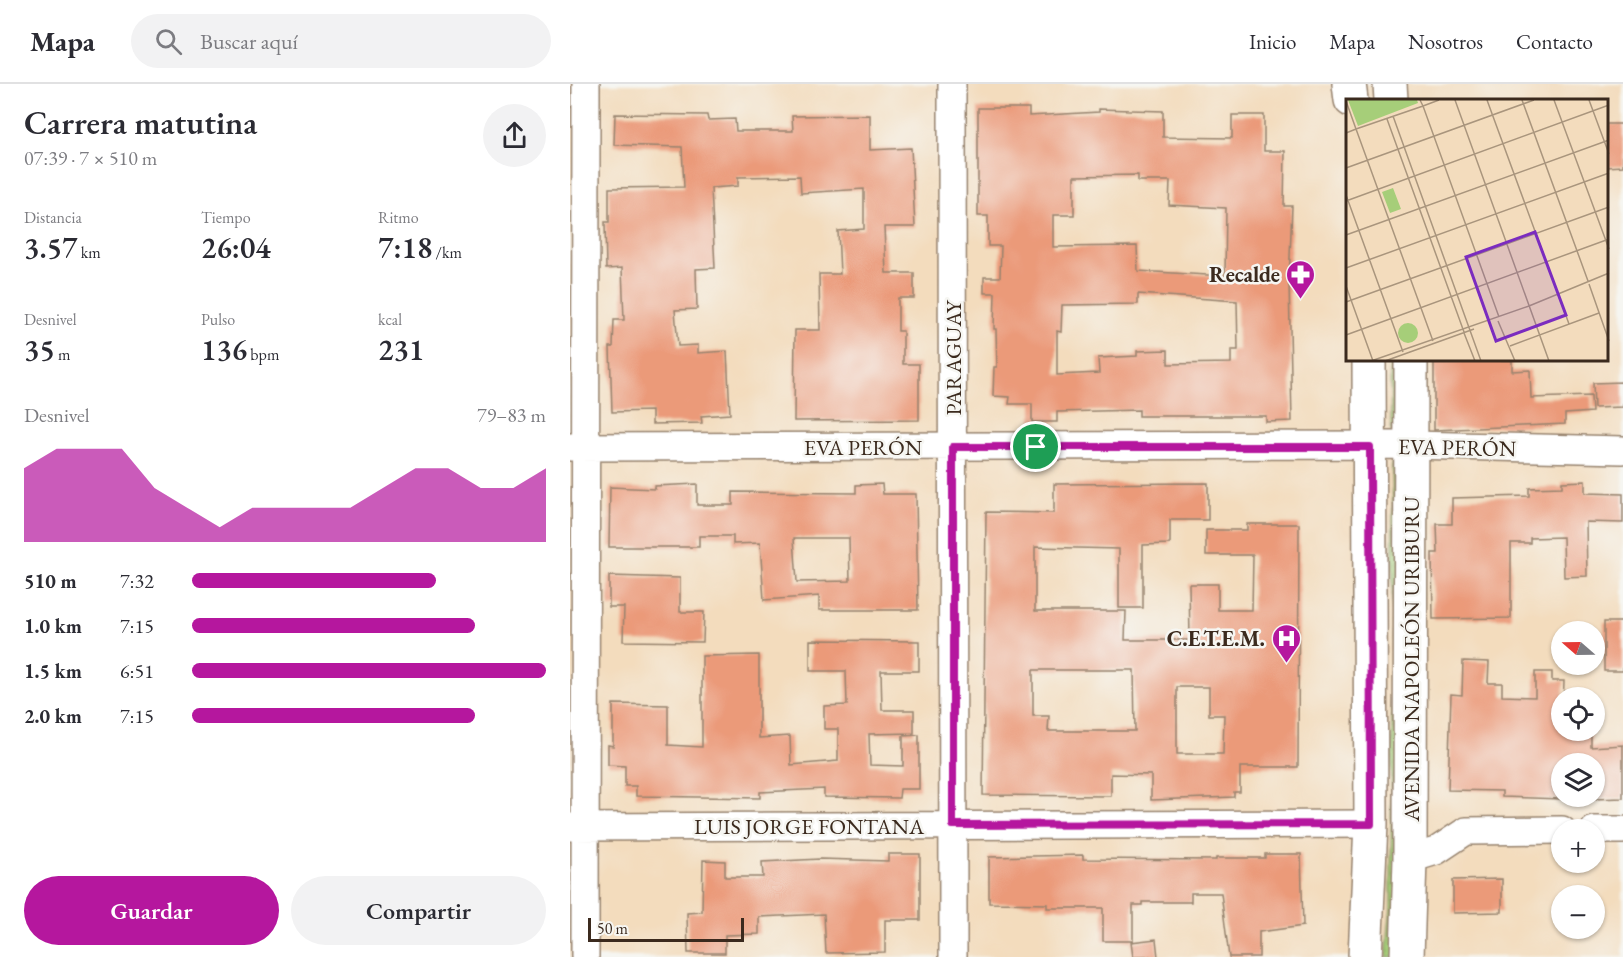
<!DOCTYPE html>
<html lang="es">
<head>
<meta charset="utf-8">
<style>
  :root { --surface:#fff; --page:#f2f2f3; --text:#2b2b33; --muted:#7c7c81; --line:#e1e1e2; --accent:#b5179e }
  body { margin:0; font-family:"EB Garamond",serif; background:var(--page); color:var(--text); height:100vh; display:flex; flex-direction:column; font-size:22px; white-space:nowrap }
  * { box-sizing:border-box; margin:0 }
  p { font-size:20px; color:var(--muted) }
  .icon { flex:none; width:33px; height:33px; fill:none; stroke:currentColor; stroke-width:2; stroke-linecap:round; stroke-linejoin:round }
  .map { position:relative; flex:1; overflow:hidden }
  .panel { display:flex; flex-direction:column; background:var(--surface); width:570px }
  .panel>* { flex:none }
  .needle { width:39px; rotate:290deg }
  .buttons { position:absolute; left:981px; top:537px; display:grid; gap:12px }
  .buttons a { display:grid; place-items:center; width:54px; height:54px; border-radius:50%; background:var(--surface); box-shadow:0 2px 4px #0004; font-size:30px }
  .scale { position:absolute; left:18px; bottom:15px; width:156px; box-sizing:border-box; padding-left:6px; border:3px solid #3b2a1e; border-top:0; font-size:16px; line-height:21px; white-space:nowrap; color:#3b2a1e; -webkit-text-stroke:4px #f6f6f2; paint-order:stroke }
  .pin { position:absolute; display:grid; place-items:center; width:51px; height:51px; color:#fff; margin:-26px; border:3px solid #fff; border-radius:50%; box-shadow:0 2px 6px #0007 }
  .round { display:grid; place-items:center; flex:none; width:63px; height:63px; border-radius:32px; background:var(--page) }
  .headline { display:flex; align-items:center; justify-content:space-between; height:102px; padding:0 24px }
  h1 { font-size:33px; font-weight:600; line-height:45px }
  .figures { display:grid; grid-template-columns:repeat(3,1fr); gap:9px; height:102px; padding:6px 24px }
  .figures div { display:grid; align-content:center }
  .figures b { font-size:30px; font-weight:600 }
  .figures small { font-size:16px; font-weight:400 }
  .figures p { font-size:16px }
  .chart { height:168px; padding:12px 24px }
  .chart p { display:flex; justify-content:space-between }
  .chart svg { width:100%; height:108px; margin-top:6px; fill:var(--accent); opacity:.7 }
  .button { display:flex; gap:12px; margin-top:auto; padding:12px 24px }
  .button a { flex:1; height:69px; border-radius:36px; background:var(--accent); color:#fff; font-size:24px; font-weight:600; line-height:69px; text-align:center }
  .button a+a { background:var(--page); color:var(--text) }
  ul { padding:0 24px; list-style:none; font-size:20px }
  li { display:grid; grid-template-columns:96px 72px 1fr; align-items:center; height:45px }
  li i { height:15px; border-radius:8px; background:var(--accent) }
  header { display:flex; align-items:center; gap:36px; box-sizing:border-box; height:84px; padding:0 30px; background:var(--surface); border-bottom:2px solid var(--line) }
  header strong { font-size:28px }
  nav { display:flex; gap:33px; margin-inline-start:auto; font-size:21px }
  .search { width:420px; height:54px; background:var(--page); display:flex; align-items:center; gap:15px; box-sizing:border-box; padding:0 21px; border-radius:33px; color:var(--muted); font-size:22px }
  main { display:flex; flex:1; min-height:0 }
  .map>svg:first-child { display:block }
</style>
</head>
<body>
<header>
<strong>Mapa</strong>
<div class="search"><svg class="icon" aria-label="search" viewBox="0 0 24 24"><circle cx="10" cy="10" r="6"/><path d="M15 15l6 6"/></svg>Buscar aquí</div>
<nav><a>Inicio</a><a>Mapa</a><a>Nosotros</a><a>Contacto</a></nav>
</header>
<main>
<section class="panel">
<div class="headline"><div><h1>Carrera matutina</h1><p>07:39 · 7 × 510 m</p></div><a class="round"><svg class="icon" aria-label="share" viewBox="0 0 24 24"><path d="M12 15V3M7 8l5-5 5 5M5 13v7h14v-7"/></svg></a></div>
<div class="figures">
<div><p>Distancia</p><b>3.57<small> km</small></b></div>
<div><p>Tiempo</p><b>26:04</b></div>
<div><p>Ritmo</p><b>7:18<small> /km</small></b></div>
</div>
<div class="figures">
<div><p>Desnivel</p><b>35<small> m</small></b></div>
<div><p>Pulso</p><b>136<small> bpm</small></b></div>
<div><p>kcal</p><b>231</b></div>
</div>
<div class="chart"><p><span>Desnivel</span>79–83 m</p>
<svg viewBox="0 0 160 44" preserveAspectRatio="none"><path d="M0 44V14L10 6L20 6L30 6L40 22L50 30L60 38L70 30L80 30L90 30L100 30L110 22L120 14L130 14L140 22L150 22L160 14V44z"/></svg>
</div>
<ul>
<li><b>510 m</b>7:32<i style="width:69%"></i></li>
<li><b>1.0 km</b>7:15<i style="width:80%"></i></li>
<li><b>1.5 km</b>6:51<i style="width:100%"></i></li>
<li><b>2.0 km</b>7:15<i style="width:80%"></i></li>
</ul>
<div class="button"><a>Guardar</a><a>Compartir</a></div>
</section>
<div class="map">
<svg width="1053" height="873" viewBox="0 0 1053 873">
  <defs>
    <pattern id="park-dots" width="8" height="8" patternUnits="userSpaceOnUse" patternTransform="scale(1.5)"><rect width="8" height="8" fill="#a6ce79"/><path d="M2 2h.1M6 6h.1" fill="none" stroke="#90b168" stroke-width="1.8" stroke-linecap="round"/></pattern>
  </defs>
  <rect width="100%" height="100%" fill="#f6f6f2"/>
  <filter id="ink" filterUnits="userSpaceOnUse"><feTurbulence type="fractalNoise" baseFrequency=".0167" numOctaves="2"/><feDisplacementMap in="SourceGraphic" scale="12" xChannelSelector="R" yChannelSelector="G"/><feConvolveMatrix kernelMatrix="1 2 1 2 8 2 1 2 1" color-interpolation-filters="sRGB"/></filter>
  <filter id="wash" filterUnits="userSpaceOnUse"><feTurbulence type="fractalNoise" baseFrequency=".008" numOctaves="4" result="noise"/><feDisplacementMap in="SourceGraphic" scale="24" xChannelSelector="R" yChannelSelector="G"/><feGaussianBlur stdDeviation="1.35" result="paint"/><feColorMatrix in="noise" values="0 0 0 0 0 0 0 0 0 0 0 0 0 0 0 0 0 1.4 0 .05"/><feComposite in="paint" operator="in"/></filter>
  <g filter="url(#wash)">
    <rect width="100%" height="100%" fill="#f3dcbd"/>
    <path fill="url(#park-dots)" stroke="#707c4c" stroke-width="1.5" d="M820,276H832L829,873H816L821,825L823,424Z"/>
    <g id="blocks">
      <path fill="#eb9a79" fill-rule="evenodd" d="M408,24H459V32L529,28V25L593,27V53L662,54V31H694V67H715L714,122H722L719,198L722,337L696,338V332H569V326L487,328V338H462V320H439L440,313L423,312L424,283H427L426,245H424L425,209H414V193H430L431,162H418V132H408ZM568,91V97H600L599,121L656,124L655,192L568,187L567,162L483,163V131H504V92ZM568,210L667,217L668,266H661V279L598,280V266L567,267V272L528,274L529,289L487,291V247L491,248L492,221L568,220Z
        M45,30L137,31L138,36L165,35L166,47H223L222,32L300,31V66L341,64L345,143H314L316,189H344V214H328V247H333V280H349V336L224,337L225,246H250L249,190H270L268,147L294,145V105L231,109L230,92L168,93V102L141,104L145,184L126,185L127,225L105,226L108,262L128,261V269L157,267L160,330L131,332L132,339L82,340V327L42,328L40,263H43L44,236H54L52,184L36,185L35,138H39V104L114,103L112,63L44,61Z
        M1036,40H1053V82L1036,83Z
        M864,276H942V287L960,286L961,314L1021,312L1022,328L995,330V340L864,346Z
        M1053,298V323L1024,324L1023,299Z
        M1015,397V409L1053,410V439L1016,438L1017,492L994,493L993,453L960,454V459H941V534L863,535L862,469H868L867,440H882V414L959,412V404L992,403V398Z
        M638,399V436H600V460L573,461V524H549V465L465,463V527H556L555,556H620L619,500H648V526H682L683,471H636V446H677V440H729L728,683H670V708H664V713L581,716V691L541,690V712L413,711L416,428L484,429V400ZM463,586H564L565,647H478L479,632H463ZM607,603H639V631H654L653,670H607Z
        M127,400V421H163V408L286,409V401L312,400L313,410H346L348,526H249V512L194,516L190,459L163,460V452H129V463H39L40,403L85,405V402ZM224,454H279L280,497L227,498Z
        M39,492L110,494V528H134L133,558L53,557L54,523H39Z
        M1034,538H1053V587H1034Z
        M240,556L349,557V587H311L312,626H344V649L299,650L300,681L333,682V652L349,651V705H330L329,714L254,713V705L190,708V714L66,712V702H55V682L38,681V661L43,662V620L98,621V661L132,663V572L189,571V654L220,652L221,681L268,677V645H254V622L277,621L276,587H240Z
        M893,577L919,578L918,599H932V612L965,613V588H982V597H994L992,646H1021V663L1053,661V714L1024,715V680H991V715L932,713V707L878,706L881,610L892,611Z
        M318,770H350V836H315V868L256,869L254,830L189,833V850L155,851V869H118L117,829L132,828L133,776L155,777V793H193L192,778L250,775L318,777Z
        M695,770H731L733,842L689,848V873H659L651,809H621V818H572V821H563V857H533V824H477V820L419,819V773L513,771V775L646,776V774H695Z
        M932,795V828L883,829V796Z
        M586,855L588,873H563L561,858Z"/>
    </g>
  </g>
  <g filter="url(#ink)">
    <use href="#blocks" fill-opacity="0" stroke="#97836e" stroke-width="1.5"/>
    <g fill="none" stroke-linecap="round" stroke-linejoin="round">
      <defs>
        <path id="minor" d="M382,0L383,873
          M0,363L841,361L1053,366
          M0,743L801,740
          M1024,746H1053
          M840,775L866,767L896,747L992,746
          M15,873L16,0"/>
        <path id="major" d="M779,0L781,16
          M820,0L821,16
          M795,873L801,740L799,276
          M837,873L840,775L841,276"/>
      </defs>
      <use href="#minor" stroke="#97836e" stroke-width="30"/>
      <use href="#major" stroke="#97836e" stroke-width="36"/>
      <use href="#minor" stroke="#fff" stroke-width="27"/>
      <use href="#major" stroke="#fff" stroke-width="33"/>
    </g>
  </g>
  <g fill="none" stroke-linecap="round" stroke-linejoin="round" filter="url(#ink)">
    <defs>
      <path id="route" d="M383,363H800L801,740L383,741Z"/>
    </defs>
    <use href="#route" stroke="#fff" stroke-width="12"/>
    <use href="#route" stroke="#b5179e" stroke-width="8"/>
  </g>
  <defs>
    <symbol id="pharmacy-pin" viewBox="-11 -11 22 30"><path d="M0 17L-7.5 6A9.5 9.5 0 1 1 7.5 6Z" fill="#b5179e" stroke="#f6f6f2"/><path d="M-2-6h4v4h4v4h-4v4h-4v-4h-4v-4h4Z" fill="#fff"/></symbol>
    <symbol id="hospital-pin" viewBox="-11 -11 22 30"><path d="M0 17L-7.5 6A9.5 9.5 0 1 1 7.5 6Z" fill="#b5179e" stroke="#f6f6f2"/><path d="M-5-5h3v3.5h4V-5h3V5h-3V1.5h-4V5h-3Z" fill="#fff"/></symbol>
  </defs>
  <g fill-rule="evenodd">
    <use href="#pharmacy-pin" x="714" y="174" width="33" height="45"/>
    <use href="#hospital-pin" x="700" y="538" width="33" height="45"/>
  </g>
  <g text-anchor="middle" stroke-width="5" stroke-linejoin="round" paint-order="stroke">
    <g font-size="22" font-weight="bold" fill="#3b2a1e" stroke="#f6f6f2" text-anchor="end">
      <text x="710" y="198">Recalde</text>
      <text x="695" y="562">C.E.T.E.M.</text>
    </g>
    <g font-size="22" fill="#3b2a1e" stroke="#f6f6f2">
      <text transform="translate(383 274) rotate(-90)" y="8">PARAGUAY</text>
      <text x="293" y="371">EVA PERÓN</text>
      <text transform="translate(887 363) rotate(1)" y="8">EVA PERÓN</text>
      <text transform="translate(841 575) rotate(-90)" y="8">AVENIDA NAPOLEÓN URIBURU</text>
      <text x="239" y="750">LUIS JORGE FONTANA</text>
    </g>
  </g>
  <g transform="translate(776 15)">
    <rect width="262" height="262" fill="#f3dcbd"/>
    <path d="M47,89L55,110L44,114L36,93ZM52 234a10 10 0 1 1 20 0a10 10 0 1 1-20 0Z" fill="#a6ce79"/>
    <path d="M2,1H71L72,4L12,27Z" fill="#a6ce79"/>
    <path fill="none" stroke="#a9957d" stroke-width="1.5" d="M93,1L77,7L153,218M109,1L203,262M141,1L223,225M176,1L242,182M208,1L263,150M243,1L263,55M0,2L10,30L77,7L74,1M47,17L135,262M41,20L118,233M0,34L10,30L87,242M0,69L188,1M0,96L57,253M0,102L263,6M0,136L263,41M0,169L263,74M243,185L263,242M0,187L27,262M0,203L263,108M152,222L169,262M118,234L129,262M0,236L263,140M164,247L253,214M25,262L183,207L263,174M39,262L128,230"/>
    <path fill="#7b2cbf" fill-opacity="0.15" stroke="#7b2cbf" stroke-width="3" d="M189,133L220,216L150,242L120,158Z"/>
    <rect width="262" height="262" fill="none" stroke="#3b2a1e" stroke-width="3"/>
  </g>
</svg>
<div class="buttons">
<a><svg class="needle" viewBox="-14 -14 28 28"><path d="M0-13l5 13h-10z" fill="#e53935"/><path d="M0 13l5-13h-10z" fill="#7c7c81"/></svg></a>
<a><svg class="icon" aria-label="locate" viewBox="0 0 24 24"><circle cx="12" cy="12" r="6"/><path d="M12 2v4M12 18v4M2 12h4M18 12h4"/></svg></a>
<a><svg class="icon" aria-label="layers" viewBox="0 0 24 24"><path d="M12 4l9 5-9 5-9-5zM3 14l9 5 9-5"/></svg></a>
<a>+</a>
<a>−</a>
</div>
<div class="scale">50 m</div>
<div class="pin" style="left:466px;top:363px;background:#1e9e55"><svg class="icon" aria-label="arrive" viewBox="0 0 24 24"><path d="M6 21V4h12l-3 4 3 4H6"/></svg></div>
</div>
</main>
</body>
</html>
